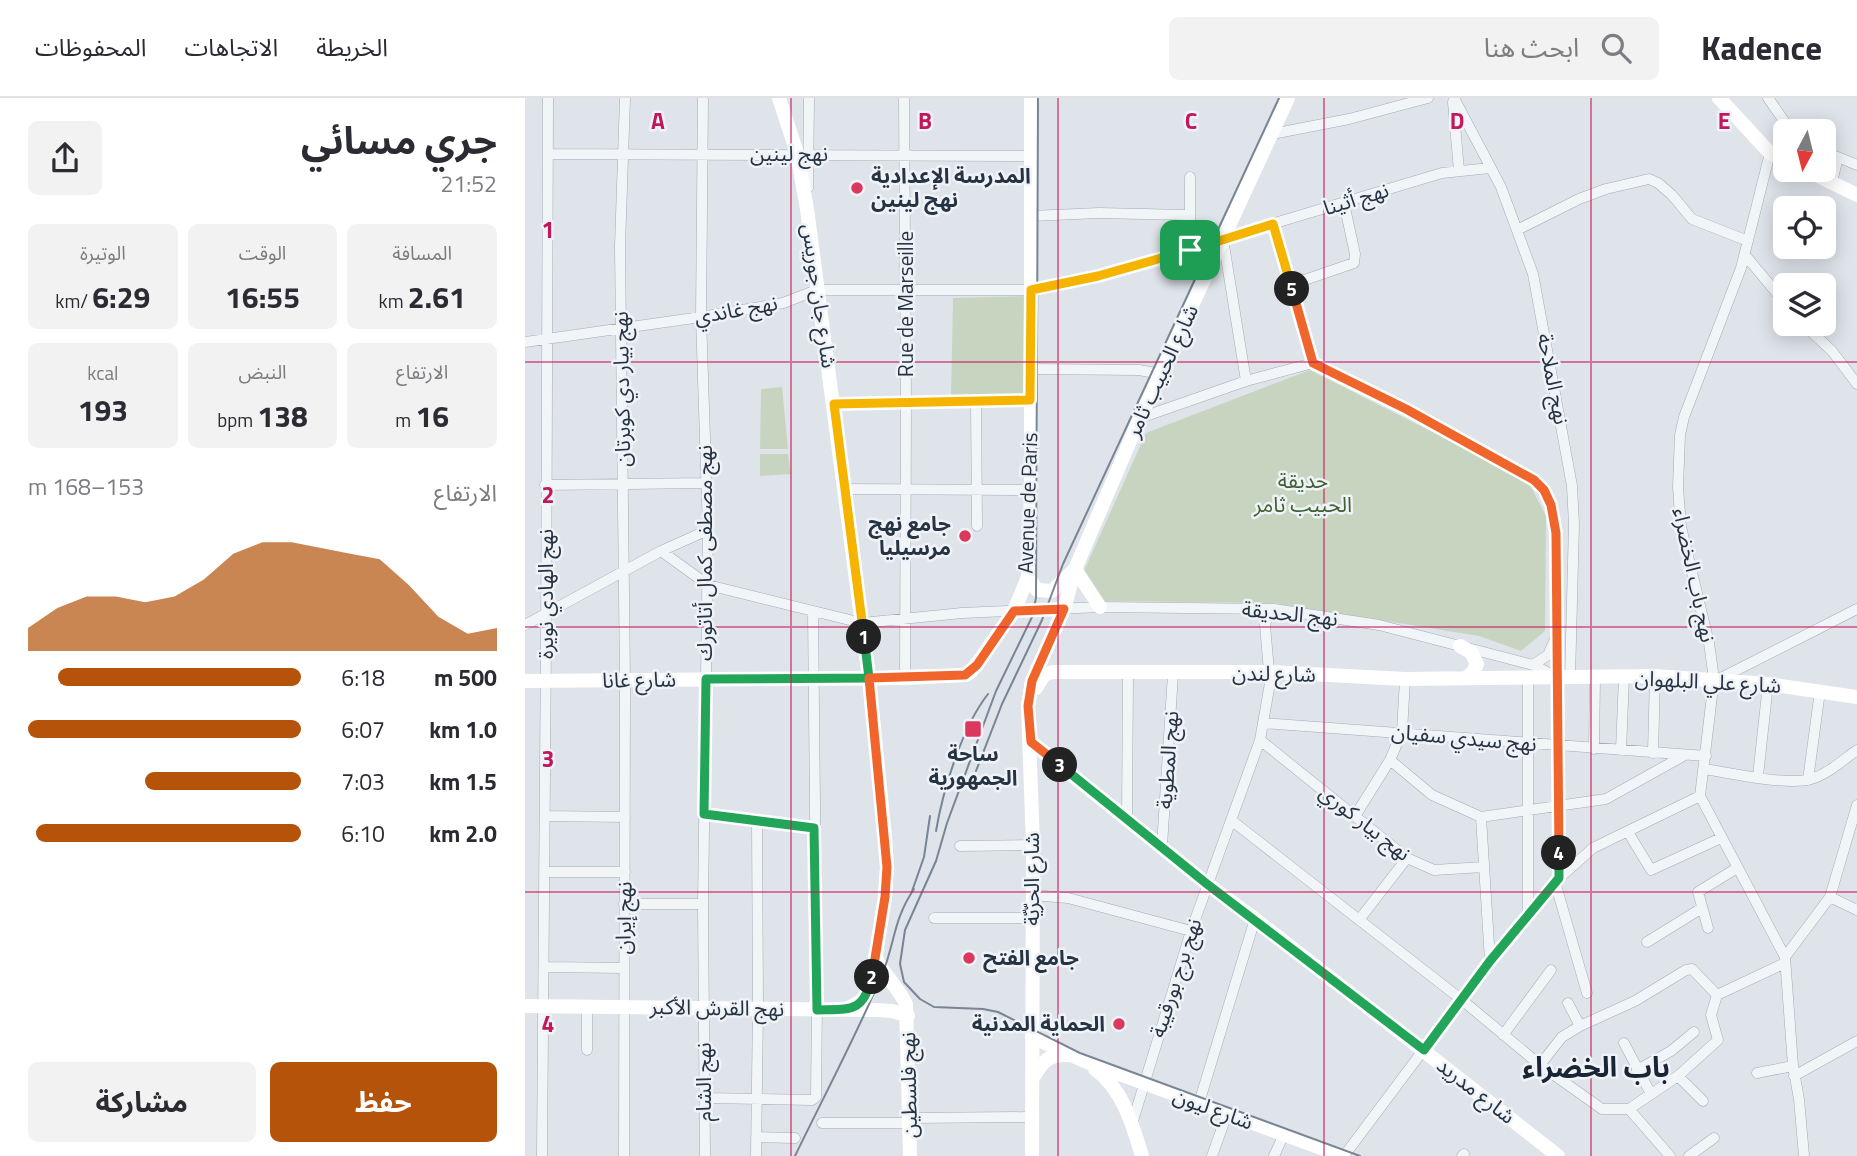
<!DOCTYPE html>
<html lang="ar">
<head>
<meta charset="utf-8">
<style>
  :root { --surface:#fff; --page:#f2f2f3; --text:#2b2b33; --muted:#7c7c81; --line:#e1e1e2; --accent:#b45309 }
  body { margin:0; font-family:"Titillium Web","Noto Sans Arabic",sans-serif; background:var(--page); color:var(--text); direction:rtl; height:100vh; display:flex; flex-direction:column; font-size:26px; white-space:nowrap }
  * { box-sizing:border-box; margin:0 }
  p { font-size:23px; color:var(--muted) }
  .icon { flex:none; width:38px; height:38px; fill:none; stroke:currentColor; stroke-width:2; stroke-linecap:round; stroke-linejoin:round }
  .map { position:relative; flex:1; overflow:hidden; direction:ltr }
  .sheet { display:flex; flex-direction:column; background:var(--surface); width:525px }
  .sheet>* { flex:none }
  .needle { width:46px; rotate:187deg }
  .tools { position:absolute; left:1248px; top:21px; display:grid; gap:14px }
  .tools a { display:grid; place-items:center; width:63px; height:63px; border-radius:10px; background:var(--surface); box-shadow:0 4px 18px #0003; font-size:35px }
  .pin { position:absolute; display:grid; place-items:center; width:60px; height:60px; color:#fff; margin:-30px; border-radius:14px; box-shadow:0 4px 10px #0006 }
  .km { position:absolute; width:35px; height:35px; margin:-18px; border-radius:50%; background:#222; color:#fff; font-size:19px; line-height:35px; text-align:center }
  .round { display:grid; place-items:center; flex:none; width:74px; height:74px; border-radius:10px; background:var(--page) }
  .head { display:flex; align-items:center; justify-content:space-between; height:119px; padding:0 28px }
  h1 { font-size:38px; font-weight:700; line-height:52px }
  .metrics { display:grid; grid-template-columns:repeat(3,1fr); gap:10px; height:119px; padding:7px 28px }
  .metrics div { display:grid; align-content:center; border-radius:10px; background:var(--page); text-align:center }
  .metrics b { font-size:30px; font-weight:700 }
  .metrics small { font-size:19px; font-weight:400 }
  .metrics p { font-size:19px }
  .chart { height:196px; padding:14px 28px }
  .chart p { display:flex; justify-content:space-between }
  .chart svg { width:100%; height:126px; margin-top:7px; fill:var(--accent); opacity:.7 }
  .button { display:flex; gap:14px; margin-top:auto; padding:14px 28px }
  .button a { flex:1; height:80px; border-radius:10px; background:var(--accent); color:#fff; font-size:28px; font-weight:700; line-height:80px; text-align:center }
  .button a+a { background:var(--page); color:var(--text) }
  ul { padding:0 28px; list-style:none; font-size:23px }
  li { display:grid; grid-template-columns:112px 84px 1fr; align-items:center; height:52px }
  li i { height:18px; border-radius:9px; background:var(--accent) }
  header { display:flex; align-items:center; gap:42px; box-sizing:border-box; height:98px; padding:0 35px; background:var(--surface); border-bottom:2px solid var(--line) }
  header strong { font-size:33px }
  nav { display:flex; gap:38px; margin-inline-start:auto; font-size:24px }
  .search { width:490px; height:63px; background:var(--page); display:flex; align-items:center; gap:18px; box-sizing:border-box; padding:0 24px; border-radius:10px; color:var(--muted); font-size:26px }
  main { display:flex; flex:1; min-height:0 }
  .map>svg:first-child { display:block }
</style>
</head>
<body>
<header>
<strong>Kadence</strong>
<div class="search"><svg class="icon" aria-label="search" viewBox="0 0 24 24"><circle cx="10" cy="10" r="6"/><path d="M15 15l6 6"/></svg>ابحث هنا</div>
<nav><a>الخريطة</a><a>الاتجاهات</a><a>المحفوظات</a></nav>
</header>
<main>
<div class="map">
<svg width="1332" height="1058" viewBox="0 0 1332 1058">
  <rect width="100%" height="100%" fill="#dfe4ea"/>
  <path fill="#c7d5c0" d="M500,198V297L426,298L428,200Z
    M785,272L992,377L1006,389L1021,418L1020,533L996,553L954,538L749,505L578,503L559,473L621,335Z
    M257,289L263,351H235L236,291Z
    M235,356H263L266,376L235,378Z"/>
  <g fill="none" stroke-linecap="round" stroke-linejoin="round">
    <defs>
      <path id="street" d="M178,0L176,219L183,432L178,806L180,1058
        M379,0L381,304L380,580
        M929,0L976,89L1008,176L1047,388L1049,426L1045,579
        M1243,0L1266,33
        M928,4L934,73
        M747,36L824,21L903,0
        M1298,53L1332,67
        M1245,55L1216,170L1159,319L1155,337L1153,389L1156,429L1184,545L1189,581L1175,698L1260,859L1268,968L1274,1001L1279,1058
        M23,56L506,58
        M1307,84L1313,59
        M283,90L284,0
        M506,118L574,115L663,117
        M748,126L788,265
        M992,132L1054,101L1081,91L1124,81L1133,85L1147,97L1167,121L1223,143
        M698,141L721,283
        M665,152V79
        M1220,157L1260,205
        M765,187L829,165L830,156L819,105
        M1278,226L1307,253L1332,286
        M0,244L176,219L258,205L292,192H513L573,178L917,75L965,70
        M505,271L614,272L636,276
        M451,303L452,428
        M308,306L505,302
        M615,320L721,283L788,265L881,311L1009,382C1023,397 1028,414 1031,435L1034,780
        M20,387L181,385
        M320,391L506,392
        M136,453L183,487L337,525L437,515L575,509L749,511L854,527L1008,567L1030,578
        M0,527L136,453L183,432
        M1008,567L1023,557L1030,541
        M1194,581L1332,511
        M738,625L1181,658
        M735,642L882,760L909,772L959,769
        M1069,651L1070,579
        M1096,652L1099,579
        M1128,655L1130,578
        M865,662L907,697L956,719L1081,701L1160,657
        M1179,671C1206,675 1262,688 1286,681C1303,676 1318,662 1332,652
        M1233,678L1243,586
        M1283,682L1295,593
        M179,716L289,730
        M21,718L100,719
        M830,718L865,662L877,634L880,581
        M956,719L965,863
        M602,721L603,575
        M706,722L937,902L1015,967L1077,1011H1104L1145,1058
        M1103,734L1126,772L1196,740
        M435,748L508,747
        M637,748L648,576
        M21,774H100
        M1030,784L1062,895
        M508,797L543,800L666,833
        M1305,799L1332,812
        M99,806H178
        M1003,819V579
        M409,820H508
        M834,822L882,760
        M1183,830L1173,794L1212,770
        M1122,844L1177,810
        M1260,859L1305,799L1332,707
        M20,869L99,870
        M1055,928L1110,903L1161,872L1167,871L1192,897L1260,865
        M978,937L1026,872
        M1099,945L1126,996
        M62,952V909
        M1015,967L1037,939L1055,928L1043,905
        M1112,972L1146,953L1169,934
        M1232,975L1268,968
        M1153,978L1178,1003
        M1269,978L1332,943
        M179,1000L287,1002L291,999L292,905L288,513
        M674,1005L730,821
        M1104,1011L1153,978L1193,942L1186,917L1192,897
        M385,1020L507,1019
        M297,1025H385
        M607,1026L666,833L735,642L745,585L740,527L743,517L749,511
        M231,1039L270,1040
        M17,1058C22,705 21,353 23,0
        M99,1058L100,582L95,148L100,0
        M231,1058L233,910L232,722
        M687,1058L702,1016
        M749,1058L759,1036
        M819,1058L965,863L1030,784L1068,750L1175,698
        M937,1058L939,1056
        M1164,1058L1189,1040"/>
    </defs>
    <use href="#street" stroke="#a4abb5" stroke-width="11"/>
    <use href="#street" stroke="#f2f5f8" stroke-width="10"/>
    <path stroke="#fff" stroke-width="14" d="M254,0L272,55L282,111L344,580L360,739L362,769L360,799L347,881L341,900L322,911
      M1194,0L1245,55L1260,62
      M1281,72L1332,97
      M503,479L512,492L527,493L550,471L575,509
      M935,548L946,554L952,566L948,574L941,580
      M0,583L380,580L441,577L446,574L489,513L503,479L506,392V0
      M511,590L519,577L527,574H744L880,581L1130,578L1243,586L1332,599
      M506,644L682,786L730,821L1033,1058
      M350,858C358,876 373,889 381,906L385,1058
      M0,908L352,912L367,913L383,918
      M507,939L559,963L818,1058
      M570,971C598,991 608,1028 617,1058
      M508,980C517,964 523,956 543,957
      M507,1058L508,747L503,608L507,583L539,511L550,471L615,320L763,0"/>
    <path stroke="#778595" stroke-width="2" d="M513,0L511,500L507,519L471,593L422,725L411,763L380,832L375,866L379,884L395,901L409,909L458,911L473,914L555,955L835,1058
      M451,673L477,606L517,522L538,466L754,0
      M411,733C418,692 437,629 463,596
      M386,796L399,759L405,718
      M270,1058C299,998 331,938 357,877C370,845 368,822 389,791"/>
  </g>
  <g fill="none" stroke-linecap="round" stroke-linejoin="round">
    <defs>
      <path id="split-1" d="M339,539L309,306L505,302L506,192L573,178L665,152"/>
      <path id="split-2" d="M339,539L344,580L181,581L179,716L289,730L292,912C326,911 338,915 347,879"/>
      <path id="split-3" d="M347,879L360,799L362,769L344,580L440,577L452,567L489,513L539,511L507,583L503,608L506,644L535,667"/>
      <path id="split-4" d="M535,667L682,786L899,952L965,863L1034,780V755"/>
      <path id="split-5" d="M767,191L788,265L881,311L1009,382L1019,392L1026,407L1031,435L1034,755"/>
      <path id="split-6" d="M665,152L748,126L767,191"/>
    </defs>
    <use href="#split-1" stroke="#fff" stroke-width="14"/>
    <use href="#split-2" stroke="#fff" stroke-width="14"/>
    <use href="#split-3" stroke="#fff" stroke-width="14"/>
    <use href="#split-4" stroke="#fff" stroke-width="14"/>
    <use href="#split-5" stroke="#fff" stroke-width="14"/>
    <use href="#split-6" stroke="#fff" stroke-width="14"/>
    <use href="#split-1" stroke="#f5b400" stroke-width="9"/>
    <use href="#split-2" stroke="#22a559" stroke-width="9"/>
    <use href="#split-3" stroke="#f0652b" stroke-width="9"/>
    <use href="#split-4" stroke="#22a559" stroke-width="9"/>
    <use href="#split-5" stroke="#f0652b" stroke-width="9"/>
    <use href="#split-6" stroke="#f5b400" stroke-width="9"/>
  </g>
  <path fill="none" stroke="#c2185b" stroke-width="2" stroke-opacity="0.55" d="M266,0V1058M533,0V1058M799,0V1058M1066,0V1058M0,264H1332M0,529H1332M0,794H1332"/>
  <g fill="#db385e" stroke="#eff3f7" stroke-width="2.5">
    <circle cx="332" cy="90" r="7"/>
    <circle cx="440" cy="438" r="7"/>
    <rect x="439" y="622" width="18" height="18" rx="3.5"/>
    <circle cx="444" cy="860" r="7"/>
    <circle cx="594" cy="926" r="7"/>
  </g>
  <g text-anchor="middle" stroke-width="5" stroke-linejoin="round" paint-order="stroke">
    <g font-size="21" fill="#263343" stroke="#eff3f7">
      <text x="264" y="63">نهج لينين</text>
      <text transform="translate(831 101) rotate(-17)" y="7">نهج أثينا</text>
      <text transform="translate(294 198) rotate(82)" y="7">شارع جان جوريس</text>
      <text transform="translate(381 206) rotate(-90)" y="7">Rue de Marseille</text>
      <text transform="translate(211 212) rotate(-10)" y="7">نهج غاندي</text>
      <text transform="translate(637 273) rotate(-65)" y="7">شارع الحبيب ثامر</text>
      <text transform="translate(1028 281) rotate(79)" y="7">نهج الملاحة</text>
      <text transform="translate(97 291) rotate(-91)" y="7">نهج بيار دي كوبرتان</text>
      <text transform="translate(503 405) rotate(-88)" y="7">Avenue de Paris</text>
      <text transform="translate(180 455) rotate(-90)" y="7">نهج مصطفى كمال أتاتورك</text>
      <text transform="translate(1169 477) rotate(78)" y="7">نهج باب الخضراء</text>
      <text transform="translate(21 496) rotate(-90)" y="7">نهج الهادي نويرة</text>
      <text transform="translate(765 516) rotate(6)" y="7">نهج الحديقة</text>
      <text transform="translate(749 576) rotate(1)" y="7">شارع لندن</text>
      <text transform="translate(114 582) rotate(-1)" y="7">شارع غانا</text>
      <text transform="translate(1183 584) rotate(3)" y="7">شارع علي البلهوان</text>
      <text transform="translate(939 640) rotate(5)" y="7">نهج سيدي سفيان</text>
      <text transform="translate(643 662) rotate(-86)" y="7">نهج المطوية</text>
      <text transform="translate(840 725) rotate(38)" y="7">نهج بيار كوري</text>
      <text transform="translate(507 781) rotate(-90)" y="7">شارع الحرّيّة</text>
      <text transform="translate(99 820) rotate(-89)" y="7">نهج إيران</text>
      <text transform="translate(651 880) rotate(-72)" y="7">نهج برج بورقيبة</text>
      <text transform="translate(192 910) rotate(1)" y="7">نهج القرش الأكبر</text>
      <text transform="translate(179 984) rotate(-90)" y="7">نهج الشام</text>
      <text transform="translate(384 987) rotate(-91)" y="7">نهج فلسطين</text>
      <text transform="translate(951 993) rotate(38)" y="7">شارع مدريد</text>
      <text transform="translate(688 1011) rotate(20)" y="7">شارع ليون</text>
    </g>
    <g font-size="21" font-weight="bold" fill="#263343" stroke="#eff3f7" text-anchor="start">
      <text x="346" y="85">المدرسة الإعدادية<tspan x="346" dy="24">نهج لينين</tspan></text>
      <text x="426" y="433" text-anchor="end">جامع نهج<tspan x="426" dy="24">مرسيليا</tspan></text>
      <text x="448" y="663" text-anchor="middle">ساحة<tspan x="448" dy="24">الجمهورية</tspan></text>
      <text x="458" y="867">جامع الفتح</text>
      <text x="580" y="933" text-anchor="end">الحماية المدنية</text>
    </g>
    <g font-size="21" fill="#3f6032" stroke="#eff3f7">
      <text x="778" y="390">حديقة<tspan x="778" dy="24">الحبيب ثامر</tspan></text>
    </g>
    <g font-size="28" font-weight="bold" fill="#192434" stroke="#eff3f7">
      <text x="1071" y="979">باب الخضراء</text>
    </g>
  </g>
  <g font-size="23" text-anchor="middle" font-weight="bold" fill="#c2185b" stroke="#eff3f7" stroke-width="5" stroke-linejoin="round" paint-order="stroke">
    <text x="133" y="31">A</text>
    <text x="400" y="31">B</text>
    <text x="666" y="31">C</text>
    <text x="932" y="31">D</text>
    <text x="1199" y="31">E</text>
    <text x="23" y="140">1</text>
    <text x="23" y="405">2</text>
    <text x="23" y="669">3</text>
    <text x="23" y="934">4</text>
  </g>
</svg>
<div class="tools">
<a><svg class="needle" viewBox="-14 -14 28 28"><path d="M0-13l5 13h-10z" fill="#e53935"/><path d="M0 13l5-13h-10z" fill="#7c7c81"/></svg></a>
<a><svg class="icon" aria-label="locate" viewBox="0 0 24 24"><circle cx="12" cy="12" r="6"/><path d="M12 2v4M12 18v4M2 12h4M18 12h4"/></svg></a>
<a><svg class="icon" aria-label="layers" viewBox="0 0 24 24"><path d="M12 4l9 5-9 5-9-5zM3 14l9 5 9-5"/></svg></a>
</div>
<div class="pin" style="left:665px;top:152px;background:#1e9e55"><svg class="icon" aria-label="arrive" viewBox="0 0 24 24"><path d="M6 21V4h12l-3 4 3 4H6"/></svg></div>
<b class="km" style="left:339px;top:539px">1</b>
<b class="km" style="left:347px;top:879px">2</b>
<b class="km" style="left:535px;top:667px">3</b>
<b class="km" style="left:1034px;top:755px">4</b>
<b class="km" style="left:767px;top:191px">5</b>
</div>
<section class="sheet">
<div class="head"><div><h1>جري مسائي</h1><p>21:52</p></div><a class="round"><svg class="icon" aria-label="share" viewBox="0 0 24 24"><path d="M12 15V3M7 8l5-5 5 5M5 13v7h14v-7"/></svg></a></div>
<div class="metrics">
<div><p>المسافة</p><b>2.61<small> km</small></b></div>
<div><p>الوقت</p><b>16:55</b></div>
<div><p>الوتيرة</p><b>6:29<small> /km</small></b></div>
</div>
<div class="metrics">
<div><p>الارتفاع</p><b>16<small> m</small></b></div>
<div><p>النبض</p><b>138<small> bpm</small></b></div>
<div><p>kcal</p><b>193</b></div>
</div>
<div class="chart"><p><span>الارتفاع</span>153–168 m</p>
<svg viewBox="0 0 160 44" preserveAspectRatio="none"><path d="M0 44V36L10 29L20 25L30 25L40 27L50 25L60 19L70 10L80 6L90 6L100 8L110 10L120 12L130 21L140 32L150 38L160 36V44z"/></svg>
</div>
<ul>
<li><b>500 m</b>6:18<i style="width:89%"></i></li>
<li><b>1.0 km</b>6:07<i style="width:100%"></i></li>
<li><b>1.5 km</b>7:03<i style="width:57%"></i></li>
<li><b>2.0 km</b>6:10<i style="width:97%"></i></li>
</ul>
<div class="button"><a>حفظ</a><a>مشاركة</a></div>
</section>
</main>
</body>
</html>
